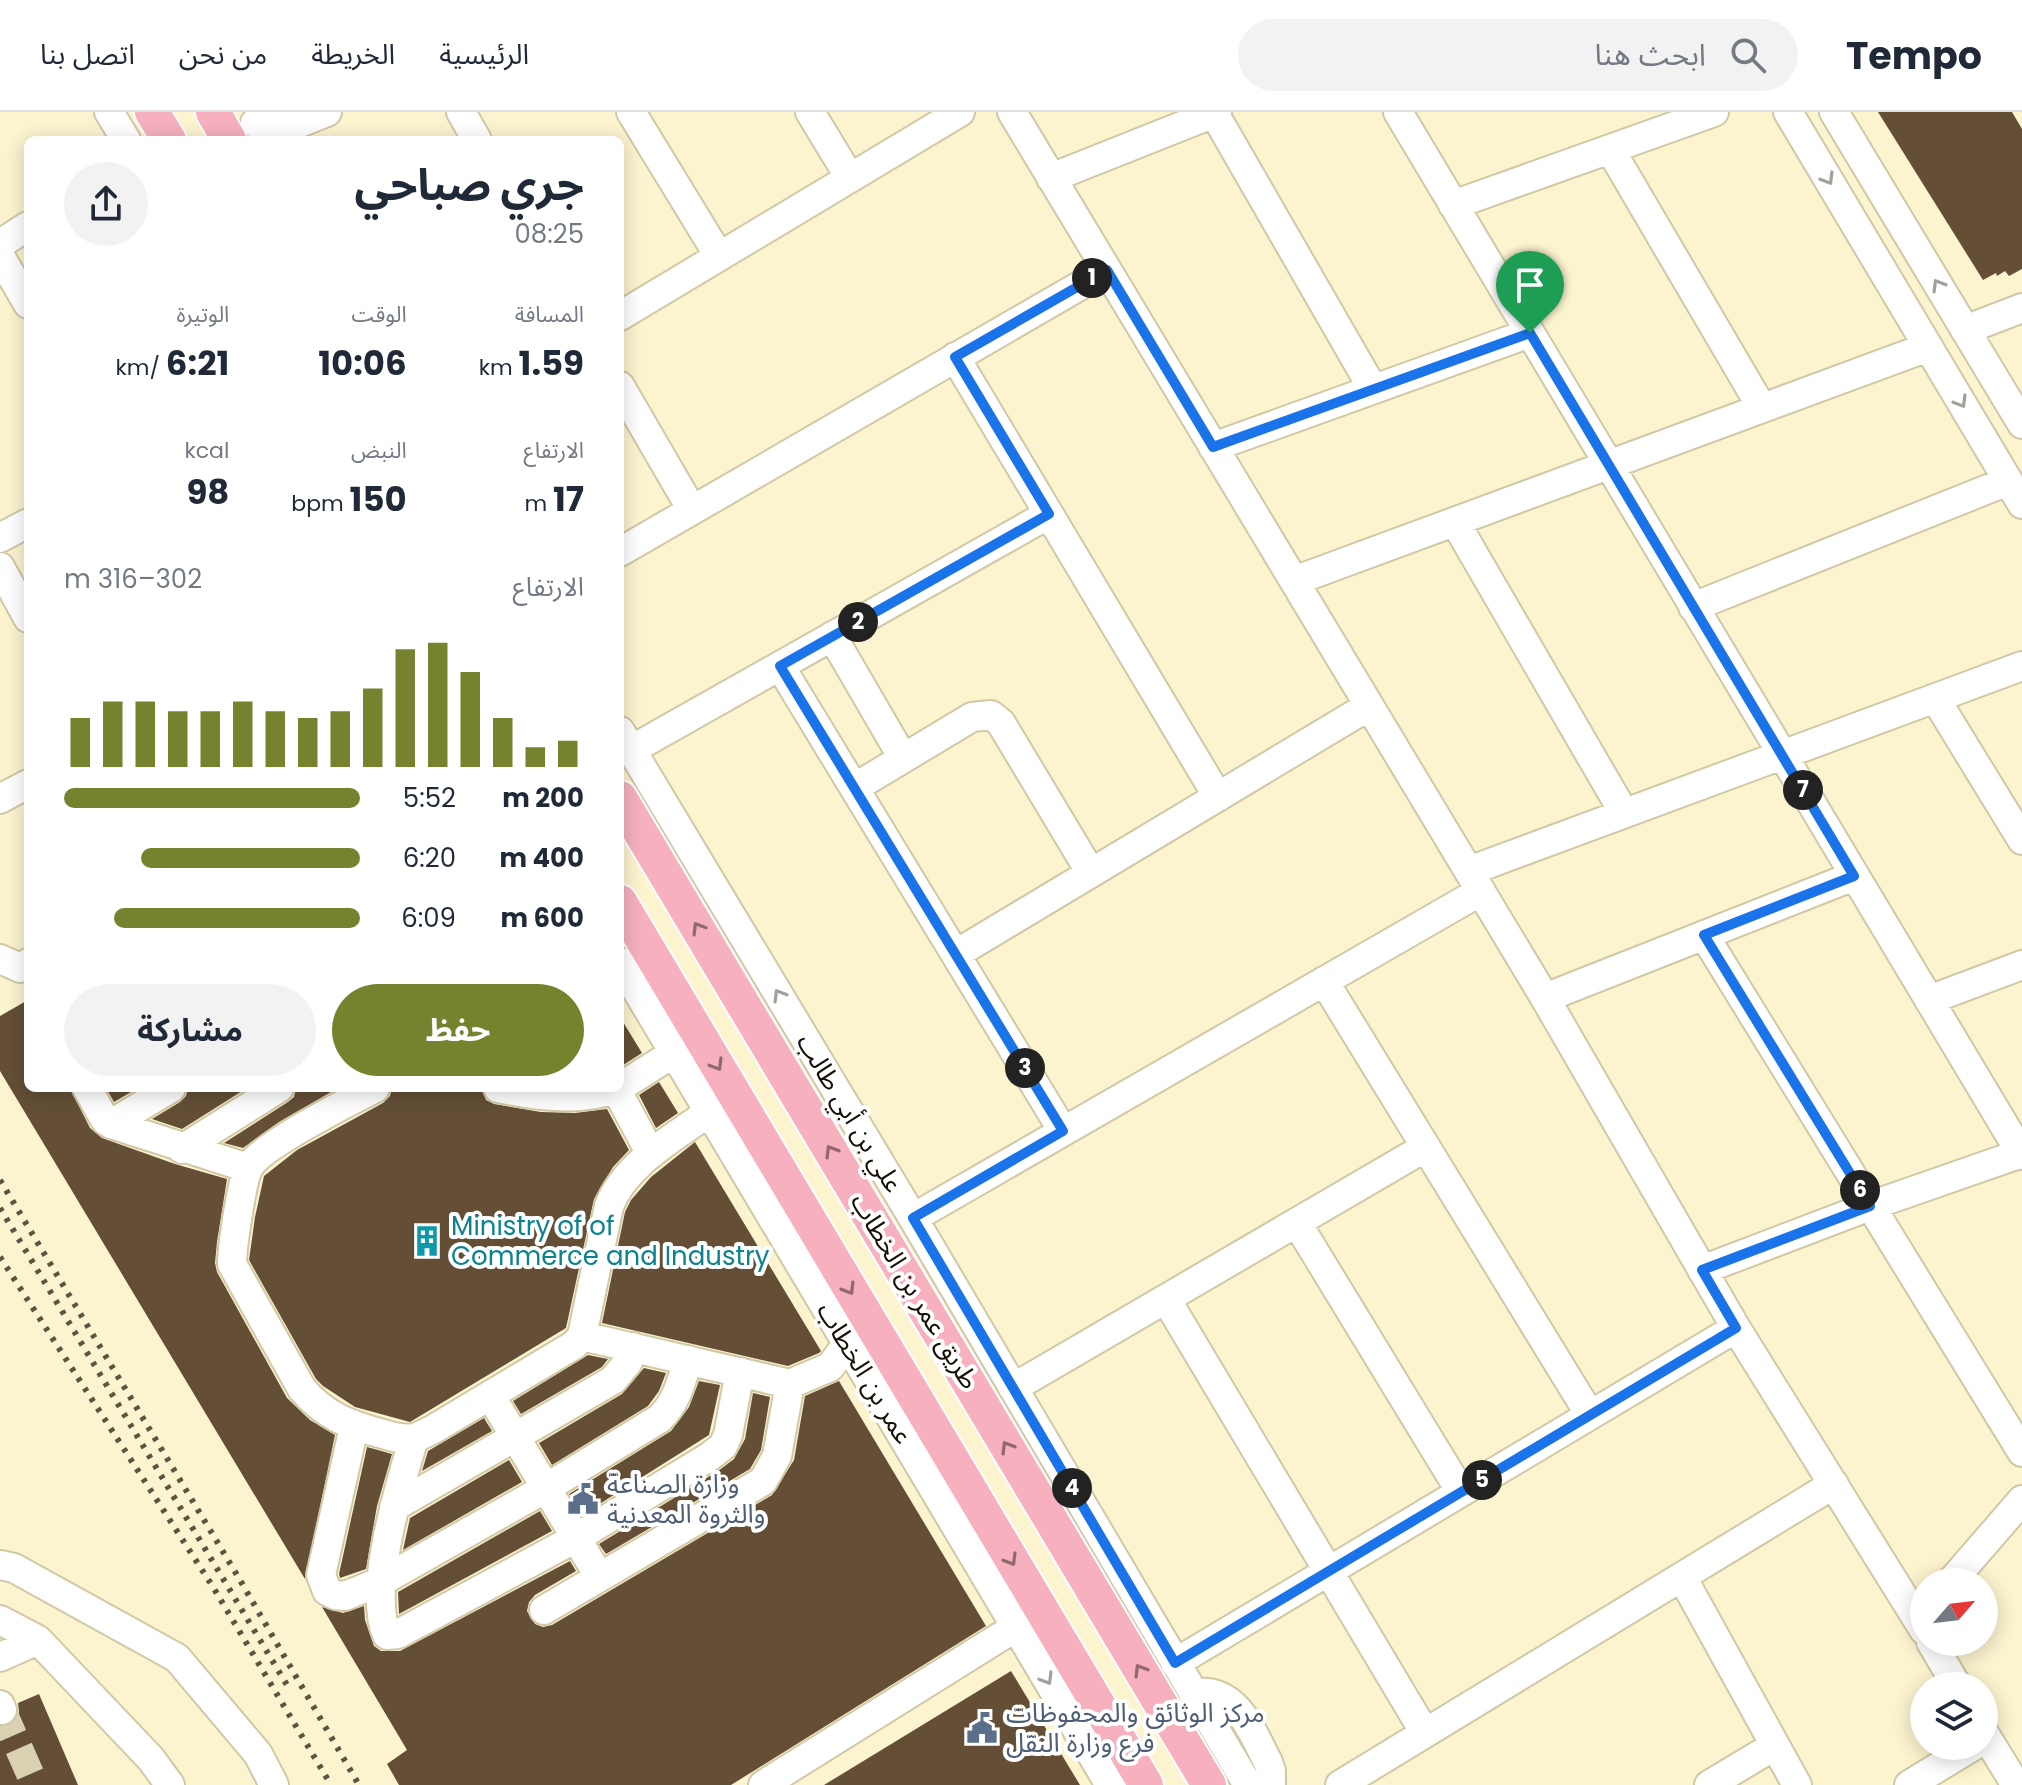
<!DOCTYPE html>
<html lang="ar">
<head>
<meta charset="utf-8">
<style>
  :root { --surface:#fff; --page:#f2f2f3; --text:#1f2937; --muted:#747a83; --line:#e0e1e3; --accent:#77822e }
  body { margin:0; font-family:Poppins,"Noto Sans Arabic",sans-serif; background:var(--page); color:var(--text); direction:rtl; height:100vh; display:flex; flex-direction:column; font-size:30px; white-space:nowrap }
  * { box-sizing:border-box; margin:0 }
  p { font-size:26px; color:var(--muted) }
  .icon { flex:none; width:44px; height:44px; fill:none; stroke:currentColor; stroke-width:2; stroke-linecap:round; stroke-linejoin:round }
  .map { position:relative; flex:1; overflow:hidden; direction:ltr }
  .panel { position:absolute; left:24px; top:24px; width:600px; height:956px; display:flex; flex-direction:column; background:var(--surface); border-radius:12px; box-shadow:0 4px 20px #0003; direction:rtl }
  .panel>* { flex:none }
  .needle { width:52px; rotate:62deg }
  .controls { position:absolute; left:1910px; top:1456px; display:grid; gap:16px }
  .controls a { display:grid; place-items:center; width:88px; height:88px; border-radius:50%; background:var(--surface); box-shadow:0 4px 20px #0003; font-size:40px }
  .pin { position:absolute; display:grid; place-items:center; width:68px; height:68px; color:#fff; margin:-82px -34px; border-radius:50% 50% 50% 0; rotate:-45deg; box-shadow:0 0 8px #0007 }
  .pin .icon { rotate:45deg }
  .km { position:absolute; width:40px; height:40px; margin:-20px; border-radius:50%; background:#222; color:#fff; font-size:22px; line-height:40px; text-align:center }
  .round { display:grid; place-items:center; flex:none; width:84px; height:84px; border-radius:42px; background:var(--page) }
  .overview { display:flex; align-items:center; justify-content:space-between; height:136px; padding:0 40px }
  h1 { font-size:44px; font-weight:700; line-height:60px }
  .stats { display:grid; grid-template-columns:repeat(3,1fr); gap:12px; height:136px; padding:8px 40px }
  .stats div { display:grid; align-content:center }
  .stats b { font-size:34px; font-weight:700 }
  .stats small { font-size:22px; font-weight:400 }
  .stats p { font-size:22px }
  .chart { height:224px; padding:16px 40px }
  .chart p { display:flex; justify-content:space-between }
  .chart svg { width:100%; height:144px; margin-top:8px; stroke:var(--accent); stroke-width:6 }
  .action { display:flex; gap:16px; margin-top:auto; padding:16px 40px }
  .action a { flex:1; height:92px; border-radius:48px; background:var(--accent); color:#fff; font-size:32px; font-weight:700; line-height:92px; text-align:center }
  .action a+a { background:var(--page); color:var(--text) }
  ul { padding:0 40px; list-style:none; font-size:26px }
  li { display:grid; grid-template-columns:128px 96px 1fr; align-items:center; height:60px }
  li i { height:20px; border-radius:10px; background:var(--accent) }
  header { display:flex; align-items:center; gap:48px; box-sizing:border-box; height:112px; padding:0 40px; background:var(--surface); border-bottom:2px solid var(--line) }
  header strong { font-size:38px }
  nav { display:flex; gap:44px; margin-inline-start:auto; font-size:28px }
  .search { width:560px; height:72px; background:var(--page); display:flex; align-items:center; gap:20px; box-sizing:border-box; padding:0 28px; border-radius:44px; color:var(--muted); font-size:30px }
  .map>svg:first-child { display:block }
</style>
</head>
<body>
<header>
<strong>Tempo</strong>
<div class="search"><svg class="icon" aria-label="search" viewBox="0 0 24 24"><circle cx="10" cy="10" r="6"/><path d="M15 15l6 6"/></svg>ابحث هنا</div>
<nav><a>الرئيسية</a><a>الخريطة</a><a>من نحن</a><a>اتصل بنا</a></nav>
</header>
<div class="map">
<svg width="2022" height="1673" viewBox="0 0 2022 1673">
  <rect width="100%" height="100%" fill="#fcf3cf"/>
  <path fill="#644f36" d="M1878,0H2012L2022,17V157L2009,164L2005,159L1997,164L1996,161L1983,168Z
    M28,888V976H70L90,1016L102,1026L175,1052L227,1067L217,1130L215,1151L217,1160L287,1286L310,1308L335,1323L305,1467L0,959V904Z
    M620,905L642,941L620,955Z
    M659,970L678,1001L656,1016L639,983Z
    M106,976H138L114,990Z
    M188,976H247L182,1017L152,1007L180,990L186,984Z
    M296,976H338L279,1010L243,1036L224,1031L288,990L294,985Z
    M392,976H481L486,988L494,992L541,1000L575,1001L607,997L629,1038L613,1055L594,1087L566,1216L410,1310L355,1295L323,1274L316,1267L249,1148L255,1105L264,1064L297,1038L383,991L390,984Z
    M695,1030L821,1239L819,1241L788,1254L602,1211L625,1100L631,1088L651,1065Z
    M588,1243L608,1247L602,1255L521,1302L513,1289Z
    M644,1256L666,1261L659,1279L648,1294L552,1353L539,1331L622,1282Z
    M699,1269L720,1273L709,1323L582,1403L569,1382L671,1319L689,1295Z
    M839,1269L986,1514L731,1673H399L387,1652L407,1638L322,1495L343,1501L364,1494L365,1508L374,1534L381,1539H400L570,1449L576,1459L535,1483L529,1490L527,1499L535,1512L543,1515L552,1513L772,1383L794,1348L805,1284Z
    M753,1281L770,1285L761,1338L750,1357L606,1442L599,1432L718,1359L734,1347L745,1327Z
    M484,1306L492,1319L422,1359L428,1339Z
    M367,1335L392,1342L377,1394L366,1457L340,1466L339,1462Z
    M509,1348L522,1370L403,1438L410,1406Z
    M540,1399L552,1419L399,1502L398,1480Z
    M1011,1559L1080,1673H824Z
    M39,1582L78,1673H0V1615L9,1613L16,1608L19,1600L18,1591Z"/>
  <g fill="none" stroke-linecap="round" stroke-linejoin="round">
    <path stroke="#d9d1b1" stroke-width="28" stroke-dasharray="28 14" stroke-linecap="butt" d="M2,1598L35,1673"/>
    <defs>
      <path id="minor" d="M109,0L126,28
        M461,0L477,28
        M631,0L719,144
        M810,0L850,66
        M1012,0L1545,886L1736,1216L1924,1518
        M1398,0L2022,1043
        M1788,0L2022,392
        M1834,0L2022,312
        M1214,1L1373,277
        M255,11L292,14L327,0
        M1610,37L1762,296
        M1051,66L1217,0
        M1453,93L1714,0
        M0,132L28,114
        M0,144L28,192
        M620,204L960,0
        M1965,218L2022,196
        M955,245L1218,685
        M620,274L692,398
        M1213,335L1530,221
        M1455,410L1624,701
        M0,426L28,411
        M620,440L1107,158
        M0,455L28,506
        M1294,469L1928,235
        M1693,495L2008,369
        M832,524L903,646
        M780,554L1063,1019
        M1935,586L2022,728
        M620,619L913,1106L1248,1673
        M631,638L1049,402
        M854,676L972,605L991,603L1001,611L1091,761
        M0,687L28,672
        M1469,759L2022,554
        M1704,823L2022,1340
        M956,842L1369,594
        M0,847L20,856L28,851
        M620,850L1110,1673
        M1324,869L1590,1303
        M1545,886L1854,764
        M1929,888L2022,853
        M620,975L674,941
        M87,976L105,1008L111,1012L171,976
        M375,976C350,989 262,1033 249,1055C242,1067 232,1136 232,1152L302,1277C325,1304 349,1313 383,1322C393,1325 404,1328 415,1326C420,1324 427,1320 432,1318L574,1233L582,1224L609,1094C626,1051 674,1026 709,1000
        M498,976C537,984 580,990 618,976
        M616,977L651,1042
        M111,1012L248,1056
        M182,1037L279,976
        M913,1106L1481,779
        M1297,1111L1461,1380
        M1702,1158L1870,1094L2022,1041
        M1166,1187L1425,1621
        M582,1224L790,1272
        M1013,1276L1426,1035
        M490,1283L599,1464
        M354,1315L321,1463L327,1479L335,1483L345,1484L382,1469L546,1376L659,1307C677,1290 681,1270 688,1248
        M414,1326C400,1373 367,1478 387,1523L398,1522L576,1426L709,1345L723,1334L728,1323L740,1260
        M394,1395L613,1268L628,1250L633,1235
        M0,1453L14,1456L177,1546L258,1642L274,1673
        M1682,1465L1797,1673
        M1951,1470L2022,1388
        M544,1498L763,1369L777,1344L790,1272L830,1255L848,1231
        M0,1508L38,1528L151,1647L170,1673
        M1931,1530L1957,1574
        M0,1545L38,1528
        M1175,1551L1736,1216
        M1193,1581C1237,1575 1251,1618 1268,1650L1271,1659V1673
        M0,1593L2,1598
        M1984,1621L2016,1673
        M763,1673L1016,1515
        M1340,1673L1834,1372
        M1709,1673L1774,1634
        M1909,1673L1973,1634"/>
      <path id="major" d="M152,0L169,28
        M213,0L229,28
        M620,686L1209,1673
        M620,790L1146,1673"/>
    </defs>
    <use href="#minor" stroke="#d1c8a6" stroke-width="32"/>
    <use href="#major" stroke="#fff" stroke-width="38"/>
    <use href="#minor" stroke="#fff" stroke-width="28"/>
    <use href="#major" stroke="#f6b0be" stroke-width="34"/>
    <path stroke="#5a5541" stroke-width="6" stroke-dasharray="4 8" stroke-linecap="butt" d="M0,1068L237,1463L359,1673
      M0,1096L287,1573
      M0,1145L213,1475L331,1673"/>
  </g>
  <defs><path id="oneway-chevron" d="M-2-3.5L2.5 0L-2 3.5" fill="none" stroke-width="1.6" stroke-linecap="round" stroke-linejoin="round" transform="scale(2)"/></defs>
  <g stroke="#a1a09b">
    <use href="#oneway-chevron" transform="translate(1828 67) rotate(59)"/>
    <use href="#oneway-chevron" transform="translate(1938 173) rotate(-121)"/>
    <use href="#oneway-chevron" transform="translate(1961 290) rotate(59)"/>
    <use href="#oneway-chevron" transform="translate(779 883) rotate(-121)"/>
    <use href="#oneway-chevron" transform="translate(1047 1567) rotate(59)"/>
  </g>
  <g stroke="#91686b">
    <use href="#oneway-chevron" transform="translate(698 816) rotate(-121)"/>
    <use href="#oneway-chevron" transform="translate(717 953) rotate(59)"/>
    <use href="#oneway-chevron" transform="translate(831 1039) rotate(-121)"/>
    <use href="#oneway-chevron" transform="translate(849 1177) rotate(59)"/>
    <use href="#oneway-chevron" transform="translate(1007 1335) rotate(-121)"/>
    <use href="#oneway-chevron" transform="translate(1011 1448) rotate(59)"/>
    <use href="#oneway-chevron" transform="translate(1140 1558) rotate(-121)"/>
  </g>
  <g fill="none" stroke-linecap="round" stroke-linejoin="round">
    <defs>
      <path id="route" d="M1107,158L1213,335L1530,221L1854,764L1704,823L1870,1094L1702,1158L1736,1216L1175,1551L913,1106L1063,1019L780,554L1049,402L955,245Z"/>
    </defs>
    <use href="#route" stroke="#fff" stroke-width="16"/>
    <use href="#route" stroke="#1a73e8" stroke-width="10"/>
  </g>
  <defs>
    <symbol id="building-bare" viewBox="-9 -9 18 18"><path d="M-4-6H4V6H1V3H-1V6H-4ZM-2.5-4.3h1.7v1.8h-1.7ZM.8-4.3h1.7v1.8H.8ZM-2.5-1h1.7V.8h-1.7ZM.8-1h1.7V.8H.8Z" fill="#0f9aa8" stroke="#fff" stroke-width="2.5" paint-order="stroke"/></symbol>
    <symbol id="civic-bare" viewBox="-9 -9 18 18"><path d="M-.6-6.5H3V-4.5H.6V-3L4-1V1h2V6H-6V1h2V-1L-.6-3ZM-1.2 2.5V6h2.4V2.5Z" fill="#5c6f8a" stroke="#fff" stroke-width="2.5" paint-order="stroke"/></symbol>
  </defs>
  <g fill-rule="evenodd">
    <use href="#building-bare" x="405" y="1107" width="44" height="44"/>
    <use href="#civic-bare" x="561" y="1365" width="44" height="44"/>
    <use href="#civic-bare" x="960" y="1594" width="44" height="44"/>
  </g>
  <g text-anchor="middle" stroke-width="8" stroke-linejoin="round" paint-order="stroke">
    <g font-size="26" fill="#151105" stroke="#fff">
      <text transform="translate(850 1001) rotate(59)" y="9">علي بن أبي طالب</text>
      <text transform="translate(915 1179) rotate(59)" y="9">طريق عمر بن الخطاب</text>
      <text transform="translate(865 1261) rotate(59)" y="9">عمر بن الخطاب</text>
    </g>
    <g font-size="26" fill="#0d838f" stroke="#fff" text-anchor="start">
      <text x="451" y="1123">Ministry of of<tspan x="451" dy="30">Commerce and Industry</tspan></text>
    </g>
    <g font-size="26" fill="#4e5e75" stroke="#fff" text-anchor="start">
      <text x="607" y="1381">وزارة الصناعة<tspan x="607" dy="30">والثروة المعدنية</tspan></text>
      <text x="1006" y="1610">مركز الوثائق والمحفوظات<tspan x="1006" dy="30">فرع وزارة النقل</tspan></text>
    </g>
  </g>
</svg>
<div class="controls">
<a><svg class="needle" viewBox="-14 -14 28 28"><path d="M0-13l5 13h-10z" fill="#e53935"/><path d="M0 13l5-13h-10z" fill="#747a83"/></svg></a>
<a><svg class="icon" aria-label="layers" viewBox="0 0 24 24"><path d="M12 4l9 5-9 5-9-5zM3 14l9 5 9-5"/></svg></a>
</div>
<div class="pin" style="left:1530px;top:221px;background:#1e9e55"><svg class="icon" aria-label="arrive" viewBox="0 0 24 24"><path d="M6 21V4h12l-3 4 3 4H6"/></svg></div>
<b class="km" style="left:1092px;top:166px">1</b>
<b class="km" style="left:858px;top:510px">2</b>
<b class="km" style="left:1025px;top:956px">3</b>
<b class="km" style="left:1072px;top:1376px">4</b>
<b class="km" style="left:1482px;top:1368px">5</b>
<b class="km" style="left:1860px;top:1078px">6</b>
<b class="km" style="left:1803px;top:678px">7</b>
<section class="panel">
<div class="overview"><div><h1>جري صباحي</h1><p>08:25</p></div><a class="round"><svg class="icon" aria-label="share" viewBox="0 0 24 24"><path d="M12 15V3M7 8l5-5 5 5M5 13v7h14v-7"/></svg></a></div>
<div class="stats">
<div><p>المسافة</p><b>1.59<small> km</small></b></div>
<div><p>الوقت</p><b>10:06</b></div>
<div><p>الوتيرة</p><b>6:21<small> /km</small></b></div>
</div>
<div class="stats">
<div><p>الارتفاع</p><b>17<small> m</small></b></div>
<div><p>النبض</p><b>150<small> bpm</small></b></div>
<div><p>kcal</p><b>98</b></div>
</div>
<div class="chart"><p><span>الارتفاع</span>302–316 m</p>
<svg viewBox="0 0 160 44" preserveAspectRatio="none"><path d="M5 44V29M15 44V24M25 44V24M35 44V27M45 44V27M55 44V24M65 44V27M75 44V29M85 44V27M95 44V20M105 44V8M115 44V6M125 44V15M135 44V29M145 44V38M155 44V36"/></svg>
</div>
<ul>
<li><b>200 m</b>5:52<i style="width:100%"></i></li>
<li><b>400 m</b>6:20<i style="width:74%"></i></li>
<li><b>600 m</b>6:09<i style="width:83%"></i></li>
</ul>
<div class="action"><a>حفظ</a><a>مشاركة</a></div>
</section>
</div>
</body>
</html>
